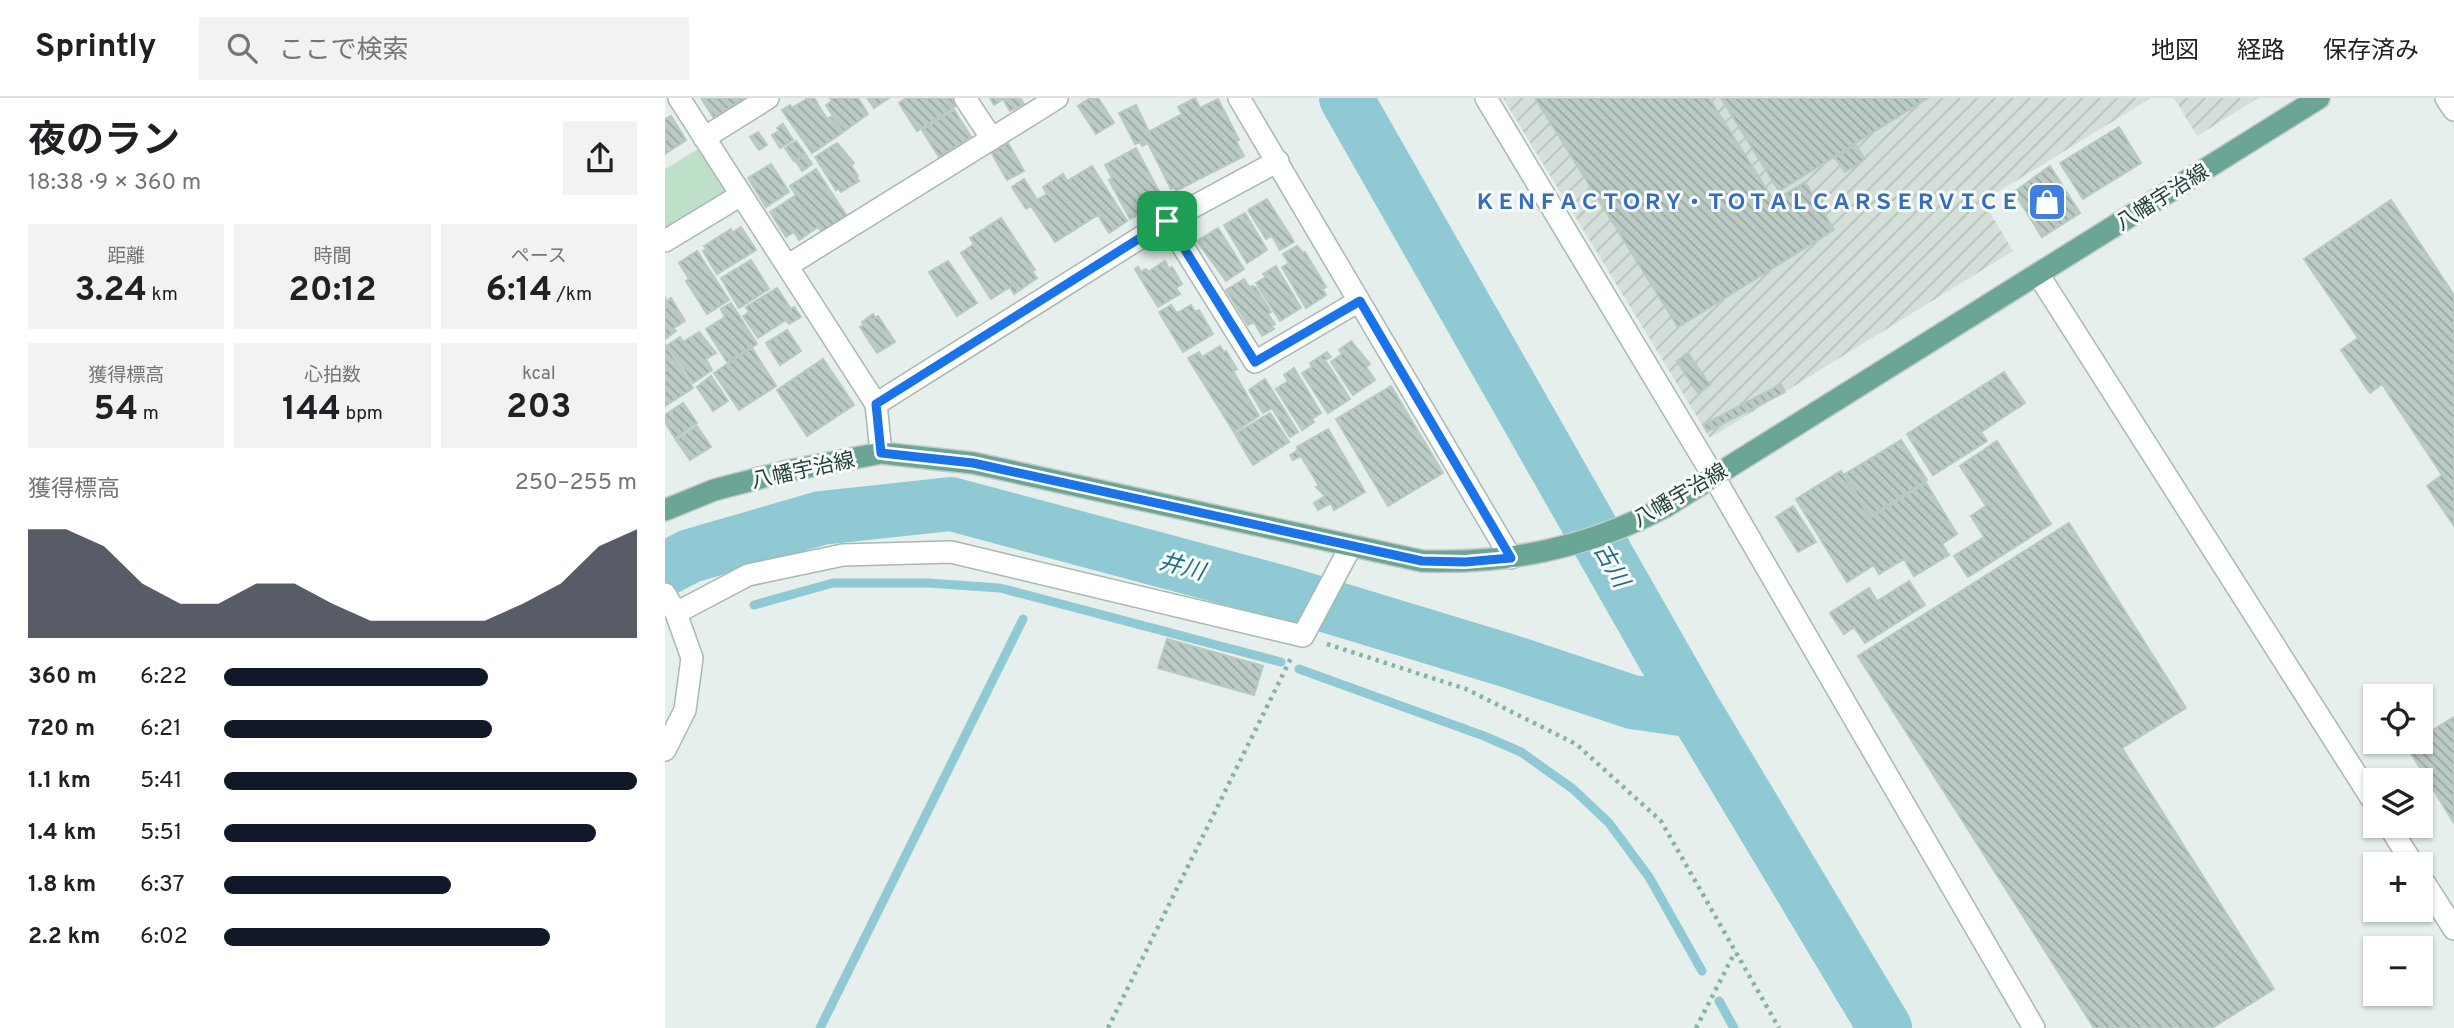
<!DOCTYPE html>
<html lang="ja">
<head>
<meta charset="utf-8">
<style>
  :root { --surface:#fff; --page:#f2f2f2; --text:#202124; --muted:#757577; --line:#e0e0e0; --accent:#111827 }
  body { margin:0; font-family:Overpass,"Noto Sans JP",sans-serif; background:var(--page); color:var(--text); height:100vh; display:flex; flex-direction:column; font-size:26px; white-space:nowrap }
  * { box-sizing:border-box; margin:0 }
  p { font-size:23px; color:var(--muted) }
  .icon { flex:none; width:38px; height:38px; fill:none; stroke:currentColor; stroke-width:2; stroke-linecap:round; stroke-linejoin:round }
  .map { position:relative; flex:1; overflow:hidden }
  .side { display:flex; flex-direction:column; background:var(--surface); width:665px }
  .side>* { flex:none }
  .fabs { position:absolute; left:1698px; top:586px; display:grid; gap:14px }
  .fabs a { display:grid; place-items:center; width:70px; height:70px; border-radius:0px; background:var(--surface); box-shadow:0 2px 5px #0004; font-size:35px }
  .pin { position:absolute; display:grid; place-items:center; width:60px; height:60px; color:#fff; margin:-30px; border-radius:14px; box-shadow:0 4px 10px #0006 }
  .round { display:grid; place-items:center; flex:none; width:74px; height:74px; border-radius:0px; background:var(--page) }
  .overview { display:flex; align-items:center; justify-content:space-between; height:119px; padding:0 28px }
  h1 { font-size:38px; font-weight:700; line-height:52px }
  .metrics { display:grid; grid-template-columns:repeat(3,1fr); gap:10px; height:119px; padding:7px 28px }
  .metrics div { display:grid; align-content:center; border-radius:0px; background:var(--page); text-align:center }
  .metrics b { font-size:35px; font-weight:700 }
  .metrics small { font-size:19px; font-weight:400 }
  .metrics p { font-size:19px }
  .chart { height:196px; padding:14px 28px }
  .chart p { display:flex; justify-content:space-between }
  .chart svg { width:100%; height:126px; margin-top:7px; fill:var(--accent); opacity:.7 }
  ul { padding:0 28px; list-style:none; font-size:23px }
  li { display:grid; grid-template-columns:112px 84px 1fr; align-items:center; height:52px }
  li i { height:18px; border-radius:9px; background:var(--accent) }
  header { display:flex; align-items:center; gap:42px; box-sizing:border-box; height:98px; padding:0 35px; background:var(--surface); border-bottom:2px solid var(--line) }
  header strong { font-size:33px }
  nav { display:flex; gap:38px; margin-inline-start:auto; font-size:24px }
  .search { width:490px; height:63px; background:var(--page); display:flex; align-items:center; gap:18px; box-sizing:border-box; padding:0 24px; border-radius:0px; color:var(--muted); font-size:26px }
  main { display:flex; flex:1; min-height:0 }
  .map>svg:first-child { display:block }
</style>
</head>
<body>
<header>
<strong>Sprintly</strong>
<div class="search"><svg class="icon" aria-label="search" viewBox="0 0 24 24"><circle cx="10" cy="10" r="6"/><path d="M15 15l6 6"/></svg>ここで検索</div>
<nav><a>地図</a><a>経路</a><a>保存済み</a></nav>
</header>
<main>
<section class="side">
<div class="overview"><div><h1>夜のラン</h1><p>18:38 · 9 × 360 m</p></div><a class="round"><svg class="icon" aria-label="share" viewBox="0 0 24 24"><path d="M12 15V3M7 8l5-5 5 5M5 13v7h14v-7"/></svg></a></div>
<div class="metrics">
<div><p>距離</p><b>3.24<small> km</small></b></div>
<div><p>時間</p><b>20:12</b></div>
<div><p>ペース</p><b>6:14<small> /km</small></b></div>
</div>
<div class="metrics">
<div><p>獲得標高</p><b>54<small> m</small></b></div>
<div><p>心拍数</p><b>144<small> bpm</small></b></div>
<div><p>kcal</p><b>203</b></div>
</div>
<div class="chart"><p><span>獲得標高</span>250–255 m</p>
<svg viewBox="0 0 160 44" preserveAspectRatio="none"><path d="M0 44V6L10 6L20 12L30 25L40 32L50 32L60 25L70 25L80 32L90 38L100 38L110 38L120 38L130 32L140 25L150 12L160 6V44z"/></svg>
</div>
<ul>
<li><b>360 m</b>6:22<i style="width:64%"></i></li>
<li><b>720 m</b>6:21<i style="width:65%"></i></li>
<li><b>1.1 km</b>5:41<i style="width:100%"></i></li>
<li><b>1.4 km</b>5:51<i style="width:90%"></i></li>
<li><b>1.8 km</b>6:37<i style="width:55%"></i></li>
<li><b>2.2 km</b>6:02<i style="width:79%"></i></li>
</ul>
</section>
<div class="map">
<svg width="1789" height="930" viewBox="0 0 1789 930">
  <defs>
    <pattern id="industrial-furrows" width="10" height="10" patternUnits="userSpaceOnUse" patternTransform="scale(1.75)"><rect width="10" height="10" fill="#d4dfda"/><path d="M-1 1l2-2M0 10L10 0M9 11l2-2" fill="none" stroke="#b6c1bc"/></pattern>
    <pattern id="building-back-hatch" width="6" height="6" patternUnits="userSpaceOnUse" patternTransform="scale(1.75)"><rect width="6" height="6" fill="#bbcac4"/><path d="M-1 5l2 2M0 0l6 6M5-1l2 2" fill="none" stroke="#98a6a0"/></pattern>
  </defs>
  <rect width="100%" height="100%" fill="#e6efeb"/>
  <path fill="url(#industrial-furrows)" d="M838,0H1486L1318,103L1348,153L1045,340Z
    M1509,0H1593L1532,38Z"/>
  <path fill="#bfe0c8" d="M35,50L62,94L0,130V71Z"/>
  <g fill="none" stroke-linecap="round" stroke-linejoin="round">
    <path stroke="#8ec9d4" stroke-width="9" d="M89,507L168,485H263L335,490L616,564
      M634,571L819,638L856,654L908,691L944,725L984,779L1037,873
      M1054,903L1069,930
      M155,930L358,521"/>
    <path stroke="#8ec9d4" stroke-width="54" d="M681,0L1030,613L1220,930
      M0,471L25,458L156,420L286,406L623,496L844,563L967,604L1030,613"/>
  </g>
  <path fill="url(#building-back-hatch)" stroke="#b8c9c2" stroke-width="2" d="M36,0H77L78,1L49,20Z
    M143,0H149L162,21L167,18L177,35L147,55L117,12L125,7L127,10Z
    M165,0H193L203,16L178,34L161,7L167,3Z
    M202,0H224L209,10Z
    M241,0H286L291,8L252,33L234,5Z
    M325,0H355L359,6L345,13L338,1L329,7Z
    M425,0H433L449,25L431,36L413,8Z
    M530,0L535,10L553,1L574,42L571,43L579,58L511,93L509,89L506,91L483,45L477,48L475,44L470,46L454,15L471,7L484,34L517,16L513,9Z
    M870,0H1044L1109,103L1140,84L1169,132L1013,229Z
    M1056,0H1263L1114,93Z
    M289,12L306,39L274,59L257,32Z
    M6,18L21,42L0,56V21Z
    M118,26L128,42L115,50L107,37L114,33L112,30Z
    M1454,29L1476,65L1418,101L1395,65Z
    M93,34L102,47L94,52L85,39Z
    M131,43L140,55L129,63L120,50Z
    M172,45L189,65L186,67L193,78L191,79L194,83L176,94L173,90L171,92L150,59Z
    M343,45L359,73L342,82L326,54Z
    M1191,47L1200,61L1180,74L1170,60Z
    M471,50L499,103L465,121L444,82L447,80L440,67Z
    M141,57L147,66L137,73L131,63Z
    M106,66L124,94L101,109L83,80Z
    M427,68L462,123L444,135L433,117L390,144L366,108L361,111L347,89L359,81L372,102L382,96L378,89L398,76L402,83Z
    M1385,68L1415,115L1377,139L1349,94Z
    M151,71L183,120L158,136L153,129L134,142L129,134L121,139L105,114L131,97L125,88Z
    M602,101L629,144L615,152L607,138L601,141L583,112Z
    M1726,102L1789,197V428L1762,388L1777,377L1717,286L1705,295L1676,252L1693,240L1639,161Z
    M580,115L602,152L582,165L559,127Z
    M336,120L370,172L367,173L372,180L349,196L345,189L326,201L296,155L309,146L305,140Z
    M76,129L91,152L52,176L38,153L41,151L39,148L66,131L67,135Z
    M553,130L579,171L561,183L532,143Z
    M632,148L638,155L640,154L661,189L657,191L661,197L641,210L617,169L624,165L618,156Z
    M32,153L64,202L42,216L21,183L24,181L14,165Z
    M86,162L104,191L74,210L56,180Z
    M283,163L312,205L292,218L264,174Z
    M500,163L504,171L507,169L517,186L511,190L515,196L493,209L470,171L473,169L476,174L481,171L483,174Z
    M611,168L636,210L615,223L591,185L601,179L598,176Z
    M579,181L584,189L588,188L591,190L606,214L603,216L610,226L606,228L609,231L597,238L589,224L583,227L561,192Z
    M112,190L126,211L129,209L136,219L124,226L121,222L93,240L78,218L84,214L81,209Z
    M0,200L2,203L6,200L20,223L9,230L11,233L0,241Z
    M66,205L92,246L62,264L41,231L60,219L56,211Z
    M506,207L512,215L526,207L530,214L534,212L548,236L518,254L494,214Z
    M208,216L210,220L213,218L230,244L212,255L195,229L199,227L197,224Z
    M122,232L136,253L115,267L101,245Z
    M34,234L51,255L41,261L47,272L28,285L3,247L15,239L18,244Z
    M686,243L705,266L701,269L710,282L688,297L666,264L677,256L674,252Z
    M0,246L28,290L0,308Z
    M555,248L559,254L561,253L572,271L568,273L594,318L569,334L523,260L534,254L537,259Z
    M87,250L111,288L74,312L49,275Z
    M662,254L666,259L660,262L685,301L663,315L637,275L647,269L645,265Z
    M1023,255L1045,287L1033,295L1012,263Z
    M158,261L189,307L142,338L112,292Z
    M629,270L656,315L647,321L649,324L637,332L611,291L623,283L619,277Z
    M1339,274L1360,305L1316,334L1322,343L1268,377L1242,336Z
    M46,278L63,303L48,313L32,289Z
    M600,281L633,334L625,339L607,310L598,315L584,292Z
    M1116,286L1120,294L1042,334L1038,327Z
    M726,288L778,375L723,408L671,321Z
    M18,305L32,325L10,340L0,324V317Z
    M605,315L624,344L588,367L570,336Z
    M32,328L46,349L25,362L11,342Z
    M663,331L700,394L669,412L666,405L653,412L649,405L660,398L651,389L654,388L636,358L628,362L625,357L633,352L632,349Z
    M1236,342L1262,382L1205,418L1180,376Z
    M1332,343L1386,426L1303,479L1289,458L1319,439L1306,418L1321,408L1295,368Z
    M1176,373L1205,420L1261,385L1292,436L1277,446L1284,457L1249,478L1239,461L1214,476L1209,467L1182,484L1131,401Z
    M1128,408L1151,444L1133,454L1111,419Z
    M1404,425L1521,610L1457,650L1609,891L1547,930H1429L1193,558Z
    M1244,483L1260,507L1200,545L1189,529L1179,536L1165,515L1204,490L1212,503Z
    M502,541L598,568L589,597L493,570Z
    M1789,619V725L1742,649L1750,644H1755V640Z"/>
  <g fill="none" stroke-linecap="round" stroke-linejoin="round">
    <defs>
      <path id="minor" d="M14,0L211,306
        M300,0L327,41
        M574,0L846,460
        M821,0L1049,379L1369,930
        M1781,0L1789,12
        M39,40L103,0
        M502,123L590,264L694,203
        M0,143L76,97
        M122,168L392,0
        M1373,176L1710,706
        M216,355L211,306L502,123L613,63
        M0,496L11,515L27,560L20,612L0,652
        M11,515L83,477L178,457L286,454L638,538L686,448
        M1724,728L1748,766
        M1755,778L1789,831"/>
      <path id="primary" d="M0,412L49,392L122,373L216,355L308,365L757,463C844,466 922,450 1000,409L1654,0"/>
    </defs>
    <use href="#minor" stroke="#a8b8b2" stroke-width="24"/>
    <use href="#primary" stroke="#c2cac8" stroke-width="24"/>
    <path stroke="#86b3a5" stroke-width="4.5" stroke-dasharray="3.5 5" stroke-linecap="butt" d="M662,546L801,591L911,646L996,723L1114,930
      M443,930L626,560
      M1031,930L1070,854"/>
    <use href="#minor" stroke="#fff" stroke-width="21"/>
    <use href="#primary" stroke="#6aa596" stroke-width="21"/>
  </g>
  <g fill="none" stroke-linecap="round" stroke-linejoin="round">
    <defs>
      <path id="route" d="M502,123L590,264L695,203L846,460L800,464L757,463L308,365L216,355L211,306Z"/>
    </defs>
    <use href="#route" stroke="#fff" stroke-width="14"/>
    <use href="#route" stroke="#1a73e8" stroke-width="9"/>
  </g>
  <defs>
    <symbol id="shop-square" viewBox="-11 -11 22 22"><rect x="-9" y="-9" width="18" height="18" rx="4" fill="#3f7fe0" stroke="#f7fbf9"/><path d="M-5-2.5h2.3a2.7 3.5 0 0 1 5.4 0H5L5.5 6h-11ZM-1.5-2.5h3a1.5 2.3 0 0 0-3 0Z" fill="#fff"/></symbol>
  </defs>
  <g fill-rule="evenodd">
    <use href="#shop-square" x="1360" y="82" width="44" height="44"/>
  </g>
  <g text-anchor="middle" stroke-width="6" stroke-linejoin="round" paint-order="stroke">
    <g font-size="21" fill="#24423a" stroke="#f7fbf9">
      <text transform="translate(1497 99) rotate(-32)" y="7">八幡宇治線</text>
      <text transform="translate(138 372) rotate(-12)" y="7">八幡宇治線</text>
      <text transform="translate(1015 397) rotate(-30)" y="7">八幡宇治線</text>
    </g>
    <g font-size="21" font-weight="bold" fill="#366cbe" stroke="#f7fbf9" text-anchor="end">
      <text x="1355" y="111">ＫＥＮＦＡＣＴＯＲＹ・ＴＯＴＡＬＣＡＲＳＥＲＶＩＣＥ</text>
    </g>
    <g font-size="23" font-style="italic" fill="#1c6f80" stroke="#f7fbf9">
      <text transform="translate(947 467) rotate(60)" y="8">古川</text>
      <text transform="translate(517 468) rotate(15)" y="8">井川</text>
    </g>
  </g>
</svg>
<div class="fabs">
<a><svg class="icon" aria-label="locate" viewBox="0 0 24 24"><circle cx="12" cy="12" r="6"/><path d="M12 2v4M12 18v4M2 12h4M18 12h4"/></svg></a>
<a><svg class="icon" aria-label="layers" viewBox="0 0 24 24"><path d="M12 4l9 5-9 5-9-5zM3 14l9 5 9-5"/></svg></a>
<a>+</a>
<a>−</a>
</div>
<div class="pin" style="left:502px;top:123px;background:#1e9e55"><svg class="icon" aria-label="arrive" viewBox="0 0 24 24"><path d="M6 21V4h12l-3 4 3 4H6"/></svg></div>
</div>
</main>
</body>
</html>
